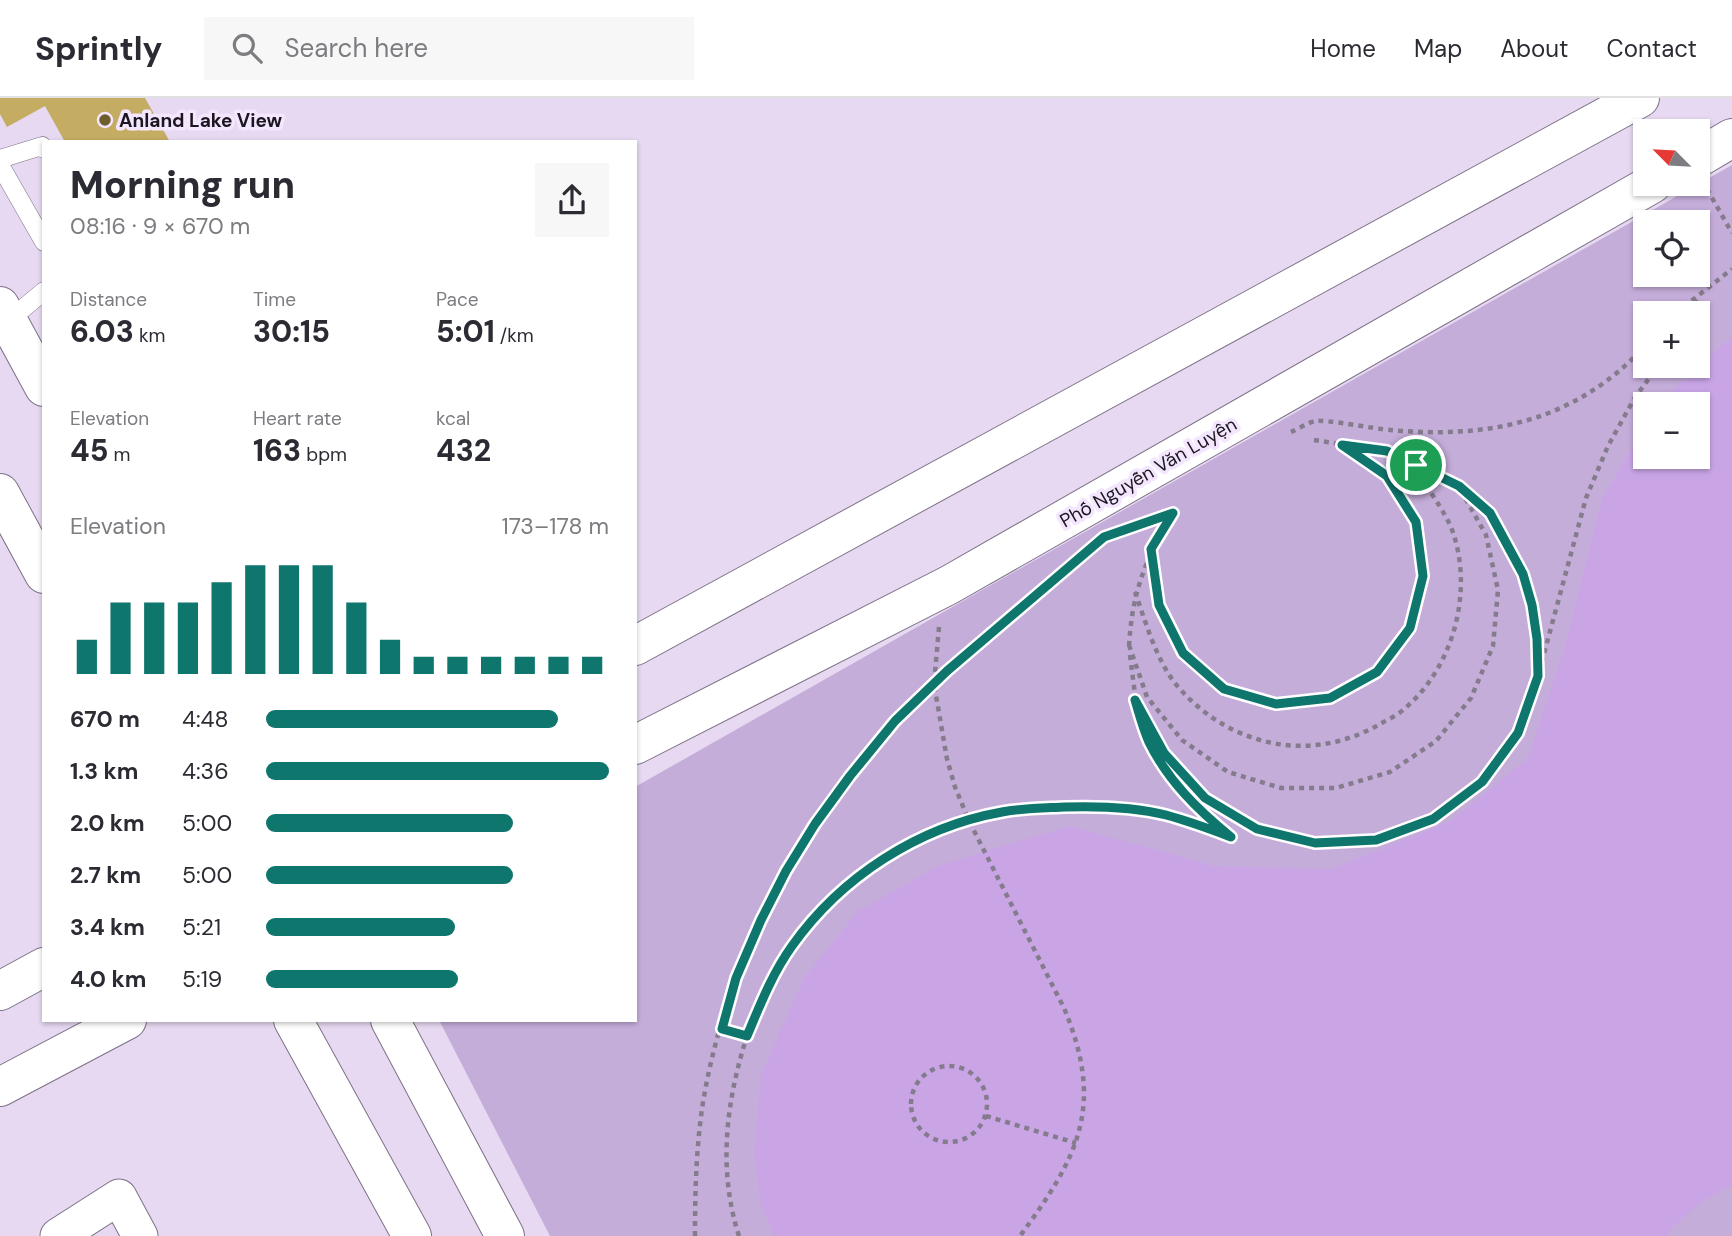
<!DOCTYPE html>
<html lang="en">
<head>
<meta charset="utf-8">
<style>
  :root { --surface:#fff; --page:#f7f7f7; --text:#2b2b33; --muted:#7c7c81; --line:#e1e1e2; --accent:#0f766e }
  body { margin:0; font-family:"DM Sans",sans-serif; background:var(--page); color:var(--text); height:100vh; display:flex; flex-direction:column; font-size:26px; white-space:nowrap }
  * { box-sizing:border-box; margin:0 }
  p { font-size:23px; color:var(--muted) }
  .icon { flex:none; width:38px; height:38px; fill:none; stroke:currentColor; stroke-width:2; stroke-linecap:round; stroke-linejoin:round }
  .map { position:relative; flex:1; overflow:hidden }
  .panel { position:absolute; left:42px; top:42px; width:595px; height:882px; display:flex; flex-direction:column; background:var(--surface); border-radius:0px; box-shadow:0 2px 5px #0004 }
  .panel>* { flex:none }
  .needle { width:46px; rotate:294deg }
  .tools { position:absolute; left:1633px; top:21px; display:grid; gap:14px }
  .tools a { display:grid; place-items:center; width:77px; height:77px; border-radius:0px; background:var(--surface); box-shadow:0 2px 5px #0004; font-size:35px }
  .pin { position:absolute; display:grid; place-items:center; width:60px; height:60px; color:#fff; margin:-30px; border:4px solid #fff; border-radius:50%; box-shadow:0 2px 7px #0007 }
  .round { display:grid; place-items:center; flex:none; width:74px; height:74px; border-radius:0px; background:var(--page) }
  .head { display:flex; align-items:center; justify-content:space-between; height:119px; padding:0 28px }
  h1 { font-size:38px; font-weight:800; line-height:52px }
  .metrics { display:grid; grid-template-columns:repeat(3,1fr); gap:10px; height:119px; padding:7px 28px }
  .metrics div { display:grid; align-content:center }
  .metrics b { font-size:30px; font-weight:800 }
  .metrics small { font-size:19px; font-weight:400 }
  .metrics p { font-size:19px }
  .chart { height:196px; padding:14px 28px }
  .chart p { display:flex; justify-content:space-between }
  .chart svg { width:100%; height:126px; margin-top:7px; stroke:var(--accent); stroke-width:6 }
  ul { padding:0 28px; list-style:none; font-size:23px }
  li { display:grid; grid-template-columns:112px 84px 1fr; align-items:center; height:52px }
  li i { height:18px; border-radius:9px; background:var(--accent) }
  header { display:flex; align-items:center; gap:42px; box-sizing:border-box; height:98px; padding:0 35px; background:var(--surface); border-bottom:2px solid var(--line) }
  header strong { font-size:33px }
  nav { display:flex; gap:38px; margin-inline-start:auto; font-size:24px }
  .search { width:490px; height:63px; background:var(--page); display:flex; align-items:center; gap:18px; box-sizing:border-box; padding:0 24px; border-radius:0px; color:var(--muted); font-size:26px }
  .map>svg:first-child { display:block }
</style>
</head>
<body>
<header>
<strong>Sprintly</strong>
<div class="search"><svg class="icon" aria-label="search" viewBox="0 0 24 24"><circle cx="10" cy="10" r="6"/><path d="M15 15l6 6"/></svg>Search here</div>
<nav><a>Home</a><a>Map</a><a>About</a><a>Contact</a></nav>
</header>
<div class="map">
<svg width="1732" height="1138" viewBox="0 0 1732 1138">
  <rect width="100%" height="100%" fill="#e6d9f1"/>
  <path fill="#c5adda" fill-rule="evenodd" d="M1732,67V1138H550L439,922H635V689ZM1645,124H1698V177H1645ZM1645,215H1698V268H1645ZM1645,306H1698V359H1645Z"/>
  <path fill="#c9a5e6" d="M1732,238V1088C1709,1097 1681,1118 1666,1138H774L761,1107L754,1055L761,976L804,880L858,813L940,767L1069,728L1215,768L1331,771L1451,723L1528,660L1565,548L1602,401L1645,327V359H1698V306H1657Z"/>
  <path fill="#c4ac62" d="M0,0H145L170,44H65L45,8L7,29L0,16Z"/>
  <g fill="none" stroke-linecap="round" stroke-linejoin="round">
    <defs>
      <path id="lane" d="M0,61L42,48L44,51
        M0,67L44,144
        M8,223L44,193"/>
      <path id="street" d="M58,1138L119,1099L140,1138"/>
      <path id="secondary" d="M1698,60L1732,40
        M0,208L44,289
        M0,395L44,476
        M635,548L1640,0
        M635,647L949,487L1652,86
        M0,893L44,869
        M293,922L412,1138
        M390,922L505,1138
        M0,989L127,922"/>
    </defs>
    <use href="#lane" stroke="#7d7187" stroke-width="19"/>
    <use href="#street" stroke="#7d7187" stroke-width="37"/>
    <use href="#secondary" stroke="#7d7187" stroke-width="40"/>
    <path stroke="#847b8c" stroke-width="4.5" stroke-dasharray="5 5" stroke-linecap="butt" d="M1707,91L1732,135
      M1676,215L1732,171
      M1690,215L1700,198
      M1291,334C1298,331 1307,325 1315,323C1325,321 1375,331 1390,332C1489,341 1575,324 1645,248
      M1314,342L1387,353L1459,389L1490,415L1523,476L1533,507L1537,541L1538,572
      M1110,437L1173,415
      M1151,451L1159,507L1183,555L1224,591L1276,606L1330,600L1377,574L1410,530L1423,478L1416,424L1387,378L1343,347
      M1135,494C1146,525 1157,565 1179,590C1231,649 1311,666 1380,626C1387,622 1396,618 1403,612C1454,570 1475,491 1451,429C1445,416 1435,400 1426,388C1417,375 1399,364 1387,353
      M939,529L934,586L947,661L955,689L969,723L1064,910C1105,1008 1079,1058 1020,1138
      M1129,547L1147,599L1182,642L1228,674L1281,690H1336L1390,674L1436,643L1471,600L1493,548L1498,492L1486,437L1459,389
      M1129,548C1132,495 1145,462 1172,416
      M1130,557L1136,604
      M1135,602L1164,655L1204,700L1257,731L1315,745L1376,742L1433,721L1482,684L1518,635L1538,578L1586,400L1608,348L1634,301L1658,268
      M1140,616C1157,669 1185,701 1228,736
      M722,931L747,938
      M911 1006a38 38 0 1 1 76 0a38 38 0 1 1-76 0Z
      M986,1018L1076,1045
      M695,1138C695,1096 696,1053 702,1011C723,871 799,724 896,622C958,557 1031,501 1100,443
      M739,1138C719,1076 725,1013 743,951C788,803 907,715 1061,709C1095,708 1132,709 1166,717C1188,723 1210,731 1231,739"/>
    <use href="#lane" stroke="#fff" stroke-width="18"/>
    <use href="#street" stroke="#fff" stroke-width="35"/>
    <use href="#secondary" stroke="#fff" stroke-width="38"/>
  </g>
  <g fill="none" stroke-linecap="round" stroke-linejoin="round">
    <defs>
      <path id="route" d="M1342,347L1387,353L1459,388L1490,415L1523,476L1532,507L1537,541L1538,578L1518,635L1482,684L1433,721L1376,742L1315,745L1257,731L1205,700L1164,655L1135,602C1139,615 1143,631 1149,644C1168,683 1198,712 1231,739C1210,731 1188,723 1166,717C1134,709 1098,708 1065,709C1045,710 1023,710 1002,714C918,729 841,779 792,848C772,876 760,907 747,938L722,931L736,880L761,822L786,773L815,726L850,678L895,623L947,573L1104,439L1173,415L1151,451L1159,507L1183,555L1224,591L1276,606L1330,600L1377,574L1410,530L1423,478L1416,424L1387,378Z"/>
    </defs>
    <use href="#route" stroke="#fff" stroke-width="14"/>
    <use href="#route" stroke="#0f766e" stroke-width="9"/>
  </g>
  <circle fill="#6e5e2c" stroke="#f3e6fe" stroke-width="2.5" cx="105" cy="22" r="7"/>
  <g text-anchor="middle" stroke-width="7" stroke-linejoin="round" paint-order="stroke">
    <g font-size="19" font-weight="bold" fill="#1b161f" stroke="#f3e6fe" text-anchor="start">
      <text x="119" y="29">Anland Lake View</text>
    </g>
    <g font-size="19" fill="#1b161f" stroke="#f3e6fe">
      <text transform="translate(1148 374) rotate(-30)" y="7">Phố Nguyễn Văn Luyện</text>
    </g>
  </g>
</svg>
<div class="tools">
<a><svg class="needle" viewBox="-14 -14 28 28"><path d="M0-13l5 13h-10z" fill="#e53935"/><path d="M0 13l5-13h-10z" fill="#7c7c81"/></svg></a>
<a><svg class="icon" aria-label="locate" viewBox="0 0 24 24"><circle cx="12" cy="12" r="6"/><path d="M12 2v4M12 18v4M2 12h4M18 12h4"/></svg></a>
<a>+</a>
<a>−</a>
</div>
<div class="pin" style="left:1416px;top:367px;background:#1e9e55"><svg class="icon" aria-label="arrive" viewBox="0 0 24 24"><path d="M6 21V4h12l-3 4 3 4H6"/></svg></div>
<section class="panel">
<div class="head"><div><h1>Morning run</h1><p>08:16 · 9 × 670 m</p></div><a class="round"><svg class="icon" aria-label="share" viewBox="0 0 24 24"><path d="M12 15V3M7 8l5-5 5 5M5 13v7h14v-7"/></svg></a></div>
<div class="metrics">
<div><p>Distance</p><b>6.03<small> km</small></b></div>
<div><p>Time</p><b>30:15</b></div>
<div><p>Pace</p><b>5:01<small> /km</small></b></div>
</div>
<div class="metrics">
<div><p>Elevation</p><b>45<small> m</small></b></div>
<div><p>Heart rate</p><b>163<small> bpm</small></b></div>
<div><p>kcal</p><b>432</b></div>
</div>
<div class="chart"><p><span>Elevation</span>173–178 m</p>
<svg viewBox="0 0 160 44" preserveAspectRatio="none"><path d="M5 44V32M15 44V19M25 44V19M35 44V19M45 44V12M55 44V6M65 44V6M75 44V6M85 44V19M95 44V32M105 44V38M115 44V38M125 44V38M135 44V38M145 44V38M155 44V38"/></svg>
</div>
<ul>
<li><b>670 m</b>4:48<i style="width:85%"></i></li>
<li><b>1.3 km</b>4:36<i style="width:100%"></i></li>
<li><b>2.0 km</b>5:00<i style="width:72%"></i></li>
<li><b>2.7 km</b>5:00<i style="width:72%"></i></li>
<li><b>3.4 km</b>5:21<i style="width:55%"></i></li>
<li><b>4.0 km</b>5:19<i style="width:56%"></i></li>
</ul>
</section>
</div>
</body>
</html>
